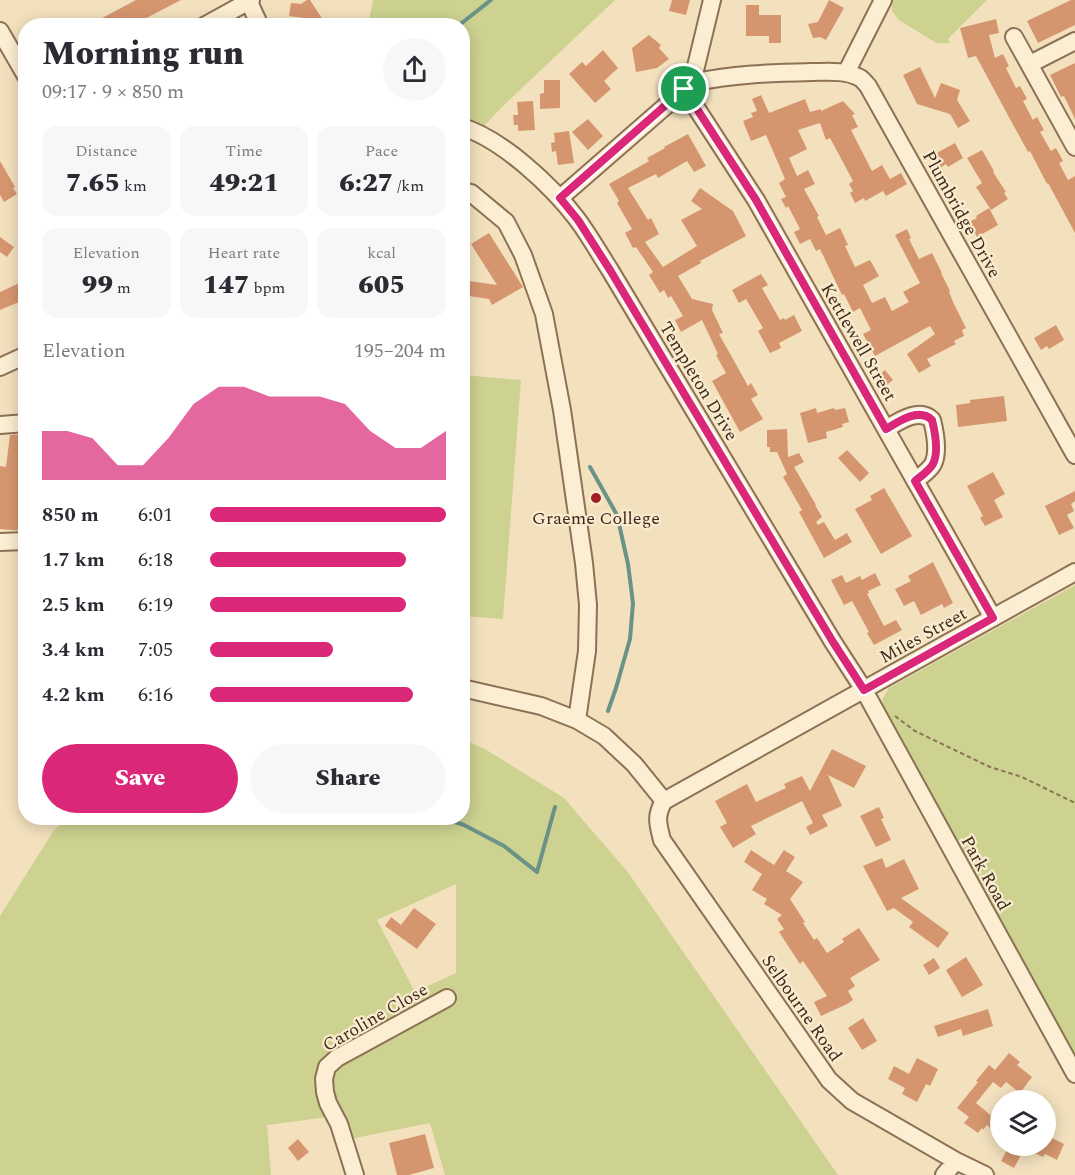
<!DOCTYPE html>
<html lang="en">
<head>
<meta charset="utf-8">
<style>
  :root { --surface:#fff; --page:#f7f7f7; --text:#2b2b33; --muted:#7c7c81; --accent:#db2777 }
  body { margin:0; font-family:Spectral,serif; background:var(--page); color:var(--text); height:100vh; display:flex; flex-direction:column; font-size:22px; white-space:nowrap }
  * { box-sizing:border-box; margin:0 }
  p { font-size:20px; color:var(--muted) }
  .icon { flex:none; width:33px; height:33px; fill:none; stroke:currentColor; stroke-width:2; stroke-linecap:round; stroke-linejoin:round }
  .map { position:relative; flex:1; overflow:hidden }
  .sheet { position:absolute; left:18px; top:18px; width:452px; height:807px; display:flex; flex-direction:column; background:var(--surface); border-radius:24px; box-shadow:0 3px 15px #0003 }
  .sheet>* { flex:none }
  .tools { position:absolute; left:990px; top:1090px; display:grid; gap:12px }
  .tools a { display:grid; place-items:center; width:66px; height:66px; border-radius:50%; background:var(--surface); box-shadow:0 3px 15px #0003; font-size:30px }
  .pin { position:absolute; display:grid; place-items:center; width:51px; height:51px; color:#fff; margin:-26px; border:3px solid #fff; border-radius:50%; box-shadow:0 2px 6px #0007 }
  .round { display:grid; place-items:center; flex:none; width:63px; height:63px; border-radius:32px; background:var(--page) }
  .summary { display:flex; align-items:center; justify-content:space-between; height:102px; padding:0 24px }
  h1 { font-size:33px; font-weight:800; line-height:45px }
  .figures { display:grid; grid-template-columns:repeat(3,1fr); gap:9px; height:102px; padding:6px 24px }
  .figures div { display:grid; align-content:center; border-radius:15px; background:var(--page); text-align:center }
  .figures b { font-size:26px; font-weight:800 }
  .figures small { font-size:16px; font-weight:400 }
  .figures p { font-size:16px }
  .chart { height:168px; padding:12px 24px }
  .chart p { display:flex; justify-content:space-between }
  .chart svg { width:100%; height:108px; margin-top:6px; fill:var(--accent); opacity:.7 }
  .primary-button { display:flex; gap:12px; margin-top:auto; padding:12px 24px }
  .primary-button a { flex:1; height:69px; border-radius:36px; background:var(--accent); color:#fff; font-size:24px; font-weight:800; line-height:69px; text-align:center }
  .primary-button a+a { background:var(--page); color:var(--text) }
  ul { padding:0 24px; list-style:none; font-size:20px }
  li { display:grid; grid-template-columns:96px 72px 1fr; align-items:center; height:45px }
  li i { height:15px; border-radius:8px; background:var(--accent) }
  .map>svg:first-child { display:block }
</style>
</head>
<body>
<div class="map">
<svg width="1075" height="1175" viewBox="0 0 1075 1175">
  <rect width="100%" height="100%" fill="#f3e1be"/>
  <path fill="#cdd291" fill-rule="evenodd" d="M373,0H615L502,107L484,126L462,118V26H368Z
    M893,0H987L948,39L950,43H936L899,20L892,11V3Z
    M462,375L521,380L503,619L462,616Z
    M1075,585V1060L882,708L883,698L889,688Z
    M462,739L485,749L564,798L627,871L838,1175H445L430,1123L350,1139L343,1115L267,1125L271,1175H0V916L54,830L68,818H462ZM456,884V973L415,992L377,920Z"/>
  <g fill="none" stroke-linecap="round" stroke-linejoin="round">
    <path stroke="#689386" stroke-width="4" d="M458,26L491,0
      M590,467L617,515L628,564L633,603L630,639L616,688L608,711
      M444,818L464,825L504,846L537,872L555,807"/>
  </g>
  <path fill="#d5966f" d="M136,0H181L131,26H87Z
    M307,0H310L327,26H310L305,18L289,16L291,3L301,4Z
    M672,0H690L686,15L669,11Z
    M829,0L844,8L826,40L820,37L813,38L808,24L818,22Z
    M1071,0H1075V25L1038,43L1027,21Z
    M746,5H759V15H781V43H769V36H746Z
    M996,19L999,33L989,35L995,58L1003,54L1009,66L1006,68L1016,88L1020,86L1027,99L1023,101L1033,120L1037,117L1044,130L1040,132L1051,151L1056,148L1063,161L1059,163L1068,180L1075,176V233L1048,183L1047,184L1030,151L1028,152L1011,121L976,56L968,58L960,28Z
    M649,35L661,45L659,48L669,59L657,68L636,72L632,48Z
    M603,50L618,68L604,81L611,89L595,103L569,74L582,62L586,66Z
    M1075,63V119L1064,96L1061,97L1050,75Z
    M920,67L935,98L941,83L960,90L957,100L970,121L958,128L950,114L917,104L903,75Z
    M544,80H560V108L540,109V94L544,93Z
    M761,95L769,113L805,99L810,112L821,109V111L843,101L855,114L852,115L858,127L851,130L872,171L882,165L890,179L901,173L907,184L886,196L883,191L865,201L864,198L855,203L850,193L853,191L849,184L853,181L830,138L826,140L820,123L798,130L807,149L789,158L797,176L808,170L815,184L804,189L819,216L817,217L826,235L840,228L848,245L845,246L855,267L870,260L879,276L863,285L872,303L885,297L892,311L909,302L903,292L920,283L895,235L907,229L911,238L909,239L919,259L932,253L942,273H941L950,291L949,292L954,304L966,328L962,330L964,336L954,341L956,344L927,359L931,366L919,373L907,354L935,334L930,326L875,356L863,334L871,330L860,308L853,312L844,294L842,295L820,249L816,251L810,239L800,244L794,232L800,229L788,206L786,208L781,199L786,197L779,183L785,179L766,135L751,141L743,121L753,117L751,113L757,111L752,99Z
    M533,101L535,130L518,131V125H514L513,115H518L517,102Z
    M588,119L603,136L588,150L572,132Z
    M569,131L574,163L558,165L556,151L552,152L551,143L555,142L554,133Z
    M688,134L706,166L694,172L687,161L658,178L656,174L628,188L648,220L651,218L659,234L645,242L663,267L697,246L681,220L702,209L691,201L700,188L733,211L746,236L700,261L701,263L678,276L692,299L713,304L712,310L723,333L719,334L748,386L751,383L758,395L751,399L763,419L740,432L712,381L726,373L716,355L718,354L702,320L681,332L675,320L683,316L671,296L668,298L664,290L660,293L649,275L653,272L636,247L633,248L625,233L632,229L617,203L619,201L609,184L649,161L647,158L665,148L664,147Z
    M955,143L963,158L948,167L946,164L940,168L933,155Z
    M982,150L994,171L993,172L1006,192L1004,193L1008,199L991,210L976,187L982,183L967,158Z
    M0,161L15,187L13,188L17,194L4,202L0,195Z
    M989,208L998,225L977,237L969,222L977,218L976,216Z
    M489,233L523,287L492,305L489,299L462,295V280L497,285L471,244Z
    M0,237L14,247L7,257L0,252Z
    M761,274L768,285L762,288L780,320L784,318L785,320L794,315L802,331L779,343L781,348L770,353L758,331L763,328L746,299L739,303L732,290Z
    M26,280V299L0,310V292Z
    M1056,325L1064,340L1049,349L1047,346L1041,350L1034,338Z
    M885,370L893,380L884,387L876,377Z
    M1004,396L1007,421L958,427L956,405L970,403V400Z
    M816,408L817,413L834,408L835,410L845,408L849,422L842,424L843,427L826,432L827,438L808,443L800,413Z
    M787,429L788,457L799,453L804,462L794,467L816,505H815L822,517L816,522L818,525L824,522L835,540L847,533L852,542L824,558L799,512L802,510L783,477L787,474L777,452H770V447H767V430Z
    M26,434V531L0,529V466L6,467L10,435Z
    M847,450L869,473L860,482L838,458Z
    M993,472L1005,494L994,500L1003,517L985,526L980,518L983,516L967,486Z
    M884,488L912,536L881,554L855,509L872,500L870,496Z
    M1075,491V501L1071,504L1074,511L1067,515L1074,528L1059,535L1045,506Z
    M933,562L953,603L944,608L942,604L921,615L914,601L904,606L895,589L911,581L908,576Z
    M875,573L881,585L868,591L869,593L867,594L884,626L896,620L902,630L874,645L867,633L869,632L852,601L844,605L831,580L842,575L846,583L860,576L862,580Z
    M832,749L866,766L854,788L828,775L842,806L822,815L828,826L810,835L806,827L813,823L802,801L751,826L756,834L733,848L720,827L727,823L715,801L747,784L756,802L786,788L784,784L802,776L810,791Z
    M879,807L884,818L881,819L891,840L876,847L860,816Z
    M751,850L774,865L784,850L795,857L786,871L803,882L790,899L805,922L803,923L814,940L817,938L827,953L844,942L842,939L859,928L880,960L850,978L855,986L848,991L853,1000L847,1004L821,1016L814,1002L827,996L803,961L800,964L779,932L784,929L777,919L782,915L764,904L767,899L752,890L762,874L744,862Z
    M882,858L886,868L904,859L919,889L901,898L949,933L938,948L909,927L913,922L894,908L887,911L863,866Z
    M414,908L436,924L417,949L385,926L391,917L401,925Z
    M966,957L983,985L962,997L946,970Z
    M934,958L940,968L929,975L923,965Z
    M988,1009L993,1026L963,1036L961,1029L938,1037L934,1026Z
    M863,1018L877,1041L862,1050L848,1028Z
    M1009,1053L1020,1062L1017,1065L1032,1077L1020,1093L1006,1082L1001,1088L993,1082L976,1103L1000,1123V1137L987,1125L983,1130L982,1128L978,1133L964,1123L969,1117L957,1108L978,1082L976,1081L989,1065L995,1070Z
    M917,1058L938,1069L930,1086L926,1084L917,1102L902,1094L905,1088L888,1079L894,1066L909,1074Z
    M425,1134L434,1168L409,1175H397L389,1143Z
    M1046,1135L1064,1144L1057,1160L1045,1154L1043,1157L1019,1146H1046Z
    M298,1139L309,1152L298,1161L288,1148Z
    M1009,1146H1014L1023,1151L1014,1168L1001,1161Z"/>
  <g fill="none" stroke-linecap="round" stroke-linejoin="round">
    <defs>
      <path id="minor" d="M249,2L260,26
        M204,26L251,0
        M0,31L26,76
        M1014,37L1075,147
        M1030,64L1075,41
        M846,73L883,0
        M692,83L712,0
        M684,89L756,200L993,618
        M462,127C502,139 552,186 577,219C589,235 599,253 610,270L833,642L864,690L1075,1074
        M462,191L471,193L506,222L523,255L544,314L562,410L584,563L588,605L587,651L577,720
        M560,198L692,83C732,74 771,73 812,72C826,72 845,70 858,77C862,78 865,83 868,86L1075,455
        M0,367L26,355
        M0,425L26,423
        M886,429C898,422 919,407 932,420C935,432 939,452 933,464C929,471 921,476 915,481
        M0,542L26,541
        M462,688L541,706L577,720L604,736L634,764L664,801
        M355,1175L339,1124L328,1103L325,1092L324,1079L327,1067L337,1058L447,998
        M944,1175L956,1161
        M985,1175L956,1161L852,1101L829,1080L662,840C658,824 655,816 664,801L1075,572"/>
    </defs>
    <use href="#minor" stroke="#8d7155" stroke-width="20"/>
    <path stroke="#8d7155" stroke-width="2" stroke-dasharray="4.5 3" stroke-linecap="butt" d="M895,716L915,731L990,767L1022,777L1075,803"/>
    <use href="#minor" stroke="#fceed2" stroke-width="16"/>
  </g>
  <g fill="none" stroke-linecap="round" stroke-linejoin="round">
    <defs>
      <path id="route" d="M684,89L756,200L886,429C898,422 919,407 932,420C935,432 939,452 933,464C929,471 921,476 915,481L993,618L864,690L833,642L610,270L578,220L560,198Z"/>
    </defs>
    <use href="#route" stroke="#fff" stroke-width="12"/>
    <use href="#route" stroke="#db2777" stroke-width="8"/>
  </g>
  <circle fill="#a31e23" stroke="#f9ebce" stroke-width="2" cx="596" cy="498" r="6"/>
  <g text-anchor="middle" stroke-width="4.5" stroke-linejoin="round" paint-order="stroke">
    <g font-size="18" fill="#3b291b" stroke="#f9ebce">
      <text transform="translate(962 214) rotate(61)" y="6">Plumbridge Drive</text>
      <text transform="translate(859 342) rotate(60)" y="6">Kettlewell Street</text>
      <text transform="translate(699 381) rotate(59)" y="6">Templeton Drive</text>
      <text transform="translate(923 635) rotate(-29)" y="6">Miles Street</text>
      <text transform="translate(986 873) rotate(61)" y="6">Park Road</text>
      <text transform="translate(802 1008) rotate(55)" y="6">Selbourne Road</text>
      <text transform="translate(375 1017) rotate(-30)" y="6">Caroline Close</text>
    </g>
    <g font-size="18" fill="#3b291b" stroke="#f9ebce">
      <text x="596" y="524">Graeme College</text>
    </g>
  </g>
</svg>
<div class="tools">
<a><svg class="icon" aria-label="layers" viewBox="0 0 24 24"><path d="M12 4l9 5-9 5-9-5zM3 14l9 5 9-5"/></svg></a>
</div>
<div class="pin" style="left:684px;top:89px;background:#1e9e55"><svg class="icon" aria-label="arrive" viewBox="0 0 24 24"><path d="M6 21V4h12l-3 4 3 4H6"/></svg></div>
<section class="sheet">
<div class="summary"><div><h1>Morning run</h1><p>09:17 · 9 × 850 m</p></div><a class="round"><svg class="icon" aria-label="share" viewBox="0 0 24 24"><path d="M12 15V3M7 8l5-5 5 5M5 13v7h14v-7"/></svg></a></div>
<div class="figures">
<div><p>Distance</p><b>7.65<small> km</small></b></div>
<div><p>Time</p><b>49:21</b></div>
<div><p>Pace</p><b>6:27<small> /km</small></b></div>
</div>
<div class="figures">
<div><p>Elevation</p><b>99<small> m</small></b></div>
<div><p>Heart rate</p><b>147<small> bpm</small></b></div>
<div><p>kcal</p><b>605</b></div>
</div>
<div class="chart"><p><span>Elevation</span>195–204 m</p>
<svg viewBox="0 0 160 44" preserveAspectRatio="none"><path d="M0 44V24L10 24L20 27L30 38L40 38L50 27L60 13L70 6L80 6L90 10L100 10L110 10L120 13L130 24L140 31L150 31L160 24V44z"/></svg>
</div>
<ul>
<li><b>850 m</b>6:01<i style="width:100%"></i></li>
<li><b>1.7 km</b>6:18<i style="width:83%"></i></li>
<li><b>2.5 km</b>6:19<i style="width:83%"></i></li>
<li><b>3.4 km</b>7:05<i style="width:52%"></i></li>
<li><b>4.2 km</b>6:16<i style="width:86%"></i></li>
</ul>
<div class="primary-button"><a>Save</a><a>Share</a></div>
</section>
</div>
</body>
</html>
